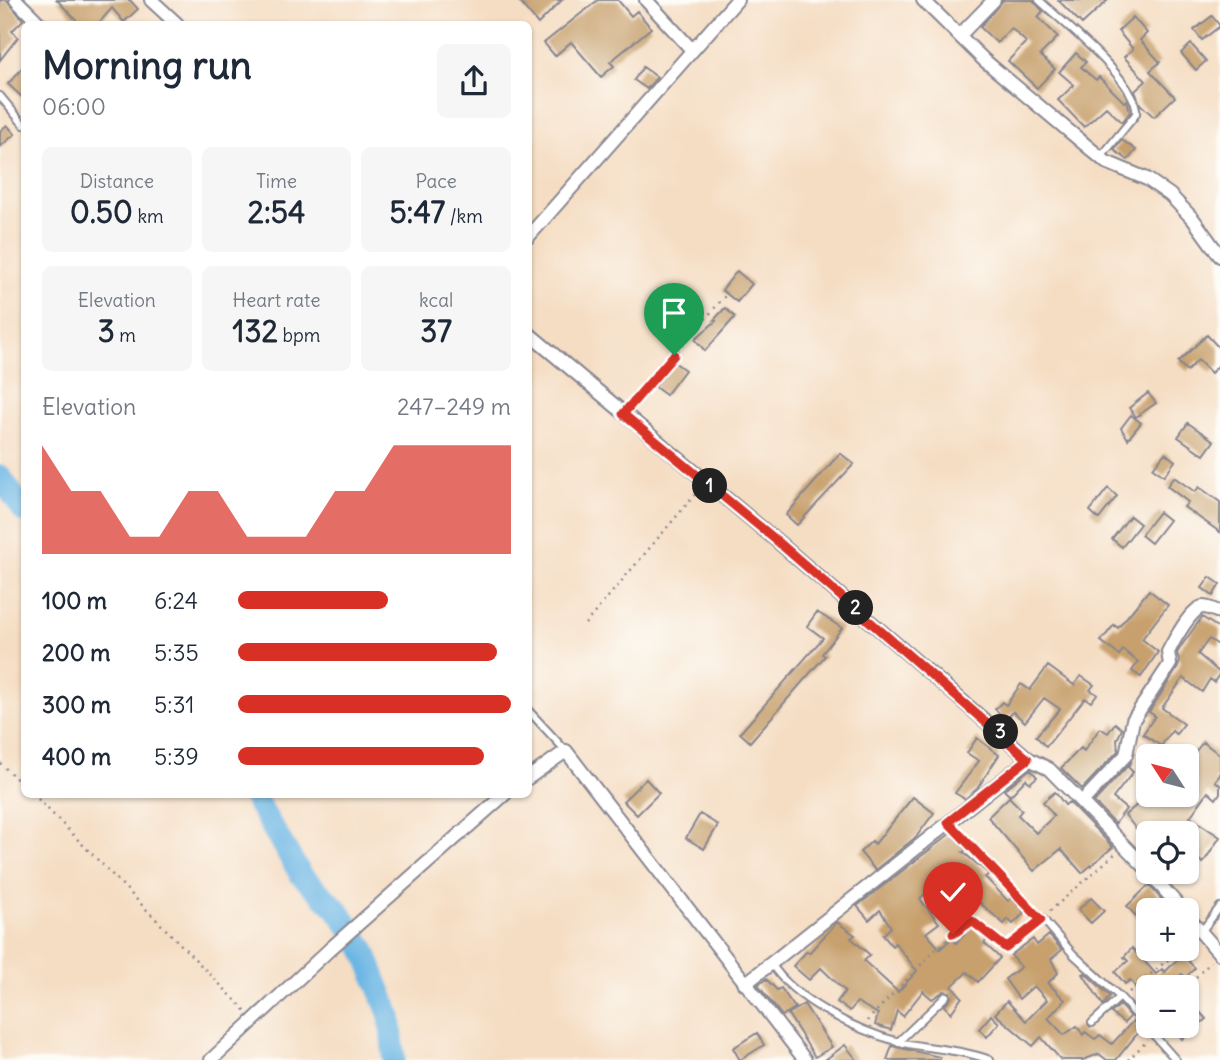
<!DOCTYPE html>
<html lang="en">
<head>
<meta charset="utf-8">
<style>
  :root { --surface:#fff; --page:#f6f6f7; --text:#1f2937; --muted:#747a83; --accent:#d93025 }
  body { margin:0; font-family:Delius,sans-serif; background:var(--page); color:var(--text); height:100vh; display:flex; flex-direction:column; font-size:26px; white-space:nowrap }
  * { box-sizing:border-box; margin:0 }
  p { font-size:23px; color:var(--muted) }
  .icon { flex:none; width:38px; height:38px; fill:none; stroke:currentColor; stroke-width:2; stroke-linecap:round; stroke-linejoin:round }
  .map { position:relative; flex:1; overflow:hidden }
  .sheet { position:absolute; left:21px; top:21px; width:511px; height:777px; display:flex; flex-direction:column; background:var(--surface); border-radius:10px; box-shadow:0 2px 5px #0004 }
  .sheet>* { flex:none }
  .needle { width:46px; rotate:306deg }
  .controls { position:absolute; left:1136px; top:744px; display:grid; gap:14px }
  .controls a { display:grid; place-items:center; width:63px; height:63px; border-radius:10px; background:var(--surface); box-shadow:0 2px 5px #0004; font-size:35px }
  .pin { position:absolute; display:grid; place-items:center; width:60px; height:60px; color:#fff; margin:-72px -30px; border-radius:50% 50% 50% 0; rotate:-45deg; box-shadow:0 0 7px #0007 }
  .pin .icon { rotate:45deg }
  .km { position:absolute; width:35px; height:35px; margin:-18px; border-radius:50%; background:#222; color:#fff; font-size:19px; line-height:35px; text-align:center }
  .round { display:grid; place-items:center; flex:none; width:74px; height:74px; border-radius:10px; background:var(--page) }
  .summary { display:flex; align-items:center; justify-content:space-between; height:119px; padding:0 21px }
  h1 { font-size:38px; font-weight:700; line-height:52px }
  .metrics { display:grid; grid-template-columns:repeat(3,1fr); gap:10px; height:119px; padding:7px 21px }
  .metrics div { display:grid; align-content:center; border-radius:10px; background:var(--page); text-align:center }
  .metrics b { font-size:30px; font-weight:700 }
  .metrics small { font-size:19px; font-weight:400 }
  .metrics p { font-size:19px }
  .chart { height:196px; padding:14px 21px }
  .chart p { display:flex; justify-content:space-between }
  .chart svg { width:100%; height:126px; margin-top:7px; fill:var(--accent); opacity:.7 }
  ul { padding:0 21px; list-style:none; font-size:23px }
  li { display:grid; grid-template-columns:112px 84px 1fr; align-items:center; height:52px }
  li i { height:18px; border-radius:9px; background:var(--accent) }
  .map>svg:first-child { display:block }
</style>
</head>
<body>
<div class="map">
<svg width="1220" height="1060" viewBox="0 0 1220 1060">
  <rect width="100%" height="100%" fill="#fdfcf7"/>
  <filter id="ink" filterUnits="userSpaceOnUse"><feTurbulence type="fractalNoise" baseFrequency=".0143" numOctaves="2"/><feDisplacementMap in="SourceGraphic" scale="14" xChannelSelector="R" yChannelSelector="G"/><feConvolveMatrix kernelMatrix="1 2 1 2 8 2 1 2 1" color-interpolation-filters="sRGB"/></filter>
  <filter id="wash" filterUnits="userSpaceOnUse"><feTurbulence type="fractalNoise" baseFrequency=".00686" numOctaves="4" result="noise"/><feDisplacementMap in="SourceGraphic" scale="28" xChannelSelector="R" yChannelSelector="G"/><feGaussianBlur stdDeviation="1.57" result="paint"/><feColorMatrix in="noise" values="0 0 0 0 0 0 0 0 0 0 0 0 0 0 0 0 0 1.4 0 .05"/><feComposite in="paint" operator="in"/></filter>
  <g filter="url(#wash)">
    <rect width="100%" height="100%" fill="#f5ddc3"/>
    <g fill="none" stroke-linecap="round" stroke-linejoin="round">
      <path stroke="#6bb6e4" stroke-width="23" d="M0,476L24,511
        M252,794L301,875L337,909L364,949L390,1016L394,1060"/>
    </g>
    <g id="blocks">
      <path fill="#c7a06d" d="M0,0H7L23,20L12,31L18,37L0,60Z
        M57,0H130L138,9L124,22L112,8L98,24H80Z
        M518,0H562L538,24Z
        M598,0H618L631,16L637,11L651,28L610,62L614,66L601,77L571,42L555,56L544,43Z
        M1003,0H1033L1043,11L1038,17L1058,37L1040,55L1055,69L1037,88L1008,61L1026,42L1011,28L997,43L980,27Z
        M1058,0H1108L1082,24Z
        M1212,16L1220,26L1202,40L1194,30Z
        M1133,17L1147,33L1140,40L1160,62L1150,71L1175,97L1154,117L1140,104L1135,91L1146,81L1124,57L1133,49L1118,31Z
        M1191,44L1206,61L1196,70L1181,53Z
        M1076,53L1086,62L1081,67L1096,80L1099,77L1124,102L1127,100L1130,112L1122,122L1106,107L1084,127L1058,100L1074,85L1059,72Z
        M24,66V99L8,84Z
        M643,67L657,77L647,89L634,80Z
        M7,125L15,134L0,147V131Z
        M1122,140L1136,150L1128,160L1114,150Z
        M737,271L752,284L737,302L722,290Z
        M725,308L735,317L705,351L695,339L716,321L714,320Z
        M1207,335L1220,349V364L1211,373L1198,360L1187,371L1178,362Z
        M674,362L685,370L666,395L655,387Z
        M1148,393L1156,403L1136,417L1129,408Z
        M1131,415L1141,423L1128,439L1121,428Z
        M1188,423L1214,441L1204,455L1178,437Z
        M840,453L854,464L797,525L786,515Z
        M1165,453L1175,461L1164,476L1153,468Z
        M1174,477L1195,492L1199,487L1220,502V532L1184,507L1188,502L1167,486Z
        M1108,488L1117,496L1099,519L1090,511Z
        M1159,512L1169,520L1151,543L1141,535Z
        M1130,516L1140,524L1122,547L1112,539Z
        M1210,577L1220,584L1213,596L1202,588Z
        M1149,590L1168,605L1142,639L1158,652L1141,677L1132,671L1138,662L1123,650L1119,655L1101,641L1114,625L1118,628Z
        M817,612L842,628L822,654L825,656L750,742L740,733L823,638L807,626Z
        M1202,617L1220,629V646L1209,639L1198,654L1220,673L1214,682L1210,679L1202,692L1183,678L1162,708L1184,724L1176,734L1172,731L1161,746L1143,734L1155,716L1149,712L1177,669L1180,662L1177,653L1182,645Z
        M1048,666L1074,685L1081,676L1094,685L1090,690L1097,694L1091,702L1085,698L1046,747L1036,736L1060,709L1044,698L1025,722L1013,712L1002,724L996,719L1000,714L995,709L1002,702L1006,705L1021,684L1030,690Z
        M1115,723L1122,729L1117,740L1118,751L1082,789L1061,768L1081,748L1084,751L1100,728L1108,733Z
        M977,738L999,755L977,789L965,799L955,793L979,761L967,753Z
        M1203,742L1220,755V775L1215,781L1220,785V793L1216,799L1208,792L1190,817L1220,837L1203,863L1188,852L1195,843L1186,837V833H1148V844L1125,815L1150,794H1186V764Z
        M1132,761L1128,767L1133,772L1113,798L1126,809L1115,824L1094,802Z
        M1030,769L1037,777L1030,783L1026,779L1010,796L1004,790Z
        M646,779L659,793L637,815L623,801Z
        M1055,792L1065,805L1069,802L1113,847L1082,873L1061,849L1034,871L988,817L1009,797L1022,810L1018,815L1036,833L1054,816L1043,802Z
        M913,797L934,813L916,837L875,870L860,852L872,841L875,844Z
        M700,814L718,825L704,849L686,838Z
        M951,833L966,850L963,852L989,874L985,877L1008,901L1012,898L1023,910V914L1013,924L1008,919L1004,924L963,888L956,894L942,877L920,899L939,923L926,933L940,949L952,938L956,943L973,926L987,940L984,943L1000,958L978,982L967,972L952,986L962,997L951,1013L944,1006L951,998L950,992L944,991L932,999L923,991L903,1016L897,1011L891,1030L875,1025L878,1014L857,1002L850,1011L837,1002L845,991L821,968L809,980L793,966L807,951L809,953L837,922L855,935L851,938L870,955L864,961L898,992L917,971L895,943L892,946L883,935L891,927L880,910L869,920L857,906Z
        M1149,885L1163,901L1155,910H1148V918L1142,923L1127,906Z
        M1091,898L1104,911L1091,923L1078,910Z
        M1049,935L1062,950L1051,959L1058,973L1048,983L1065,1000L1048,1018L1064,1035L1077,1026L1083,1035L1085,1032L1095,1039L1100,1035L1112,1044L1133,1021L1141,1029L1116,1060H1107L1099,1054L1083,1060H1061L1041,1037L1033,1046L995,1014L1007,1001L1026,1021L1047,1000L1034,986L1019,999L1005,979L1021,967L1011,955L1033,939L1037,945Z
        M1132,948L1156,974L1162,969L1165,972L1182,955L1195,968L1186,977L1182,974L1167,987H1148V1003L1130,980L1125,984L1115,972L1128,961L1124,957Z
        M1085,973L1110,996L1103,1005L1083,974Z
        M766,979L777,990L781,988L795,1008L782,1016L758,985Z
        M804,1004L832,1047L815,1057L788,1014Z
        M1120,1005L1130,1017L1124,1023L1111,1013Z
        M1199,1011L1206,1019L1182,1039L1175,1030L1186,1026V1021Z
        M991,1015L999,1023L987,1037L979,1029Z
        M757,1033L764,1045L740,1060L733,1048Z
        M845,1045L857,1060H825Z
        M892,1046L940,1057V1060H887Z"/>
    </g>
  </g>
  <g filter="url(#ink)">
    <use href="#blocks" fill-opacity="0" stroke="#888690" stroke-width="2"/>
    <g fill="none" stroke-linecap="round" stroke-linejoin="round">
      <defs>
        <path id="lane" d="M1039,0C1062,22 1140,83 1136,114L1101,157
          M0,96L24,125
          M528,710L566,751
          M948,822L1041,920
          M979,926L1006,949L1042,918L1073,954L1121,998L1176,1060
          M1201,932L1220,907
          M771,963C793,1000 858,1031 899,1042C929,1049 961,1049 990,1060
          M1092,1023L1120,997
          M898,1042L946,996"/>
        <path id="street" d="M16,0L40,24
          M151,0L177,24
          M646,0L692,50
          M923,0L984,60L1106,162L1147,179L1170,195L1193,219L1220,256
          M960,35L994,0
          M528,237L737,0
          M528,333L776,540L1029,759L1049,769L1148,870
          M528,778L566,751L805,1060
          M1082,802L1126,755L1133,720L1170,664L1168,652C1173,642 1192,607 1203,607C1209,607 1215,611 1220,612
          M1149,872L1182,910
          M1186,915L1220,954
          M745,984L1029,759
          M211,1060L330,949L505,794"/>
      </defs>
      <use href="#lane" stroke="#888690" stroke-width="10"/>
      <use href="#street" stroke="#888690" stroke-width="16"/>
      <path stroke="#888690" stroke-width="2.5" stroke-dasharray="2 5" stroke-linecap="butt" d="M632,404L725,296
        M585,624L699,490
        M0,763L24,786
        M33,794L247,1012
        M1050,911L1116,853
        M1186,987L1211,962
        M1129,992L1182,948
        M867,1021L935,950L970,922
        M1128,1060L1148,1040"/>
      <use href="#lane" stroke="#fff" stroke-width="6"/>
      <use href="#street" stroke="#fff" stroke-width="12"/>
    </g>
  </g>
  <g fill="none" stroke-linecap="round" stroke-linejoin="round" filter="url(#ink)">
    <defs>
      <path id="route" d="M674,355L623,414L776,540L1028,759L948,822L1041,920L1006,948L972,921L953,934"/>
    </defs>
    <use href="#route" stroke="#fff" stroke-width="14"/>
    <use href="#route" stroke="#d93025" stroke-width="9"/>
  </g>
</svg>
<div class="controls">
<a><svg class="needle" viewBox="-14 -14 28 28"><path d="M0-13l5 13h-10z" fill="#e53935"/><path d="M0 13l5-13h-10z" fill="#747a83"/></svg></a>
<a><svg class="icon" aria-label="locate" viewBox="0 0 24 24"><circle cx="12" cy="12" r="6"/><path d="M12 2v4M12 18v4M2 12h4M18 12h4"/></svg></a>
<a>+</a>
<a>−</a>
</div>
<div class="pin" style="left:674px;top:355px;background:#1e9e55"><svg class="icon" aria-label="arrive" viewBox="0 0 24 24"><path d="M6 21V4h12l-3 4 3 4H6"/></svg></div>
<div class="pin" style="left:953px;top:934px;background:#d93025"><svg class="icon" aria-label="check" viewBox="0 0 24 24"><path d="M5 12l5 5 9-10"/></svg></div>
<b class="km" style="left:710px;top:486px">1</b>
<b class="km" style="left:856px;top:608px">2</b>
<b class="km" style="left:1001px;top:732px">3</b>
<section class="sheet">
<div class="summary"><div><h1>Morning run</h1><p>06:00</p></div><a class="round"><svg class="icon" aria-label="share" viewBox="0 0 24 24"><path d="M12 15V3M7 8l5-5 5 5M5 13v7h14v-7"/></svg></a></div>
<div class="metrics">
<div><p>Distance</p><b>0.50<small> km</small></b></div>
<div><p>Time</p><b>2:54</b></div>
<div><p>Pace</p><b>5:47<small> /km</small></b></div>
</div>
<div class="metrics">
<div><p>Elevation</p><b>3<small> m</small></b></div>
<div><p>Heart rate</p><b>132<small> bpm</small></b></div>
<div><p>kcal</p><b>37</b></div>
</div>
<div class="chart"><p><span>Elevation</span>247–249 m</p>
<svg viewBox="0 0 160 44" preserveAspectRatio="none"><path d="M0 44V6L10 22L20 22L30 38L40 38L50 22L60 22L70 38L80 38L90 38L100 22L110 22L120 6L130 6L140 6L150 6L160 6V44z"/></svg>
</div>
<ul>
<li><b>100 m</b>6:24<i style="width:55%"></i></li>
<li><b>200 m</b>5:35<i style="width:95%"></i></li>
<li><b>300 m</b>5:31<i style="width:100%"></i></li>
<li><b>400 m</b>5:39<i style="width:90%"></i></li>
</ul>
</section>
</div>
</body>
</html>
